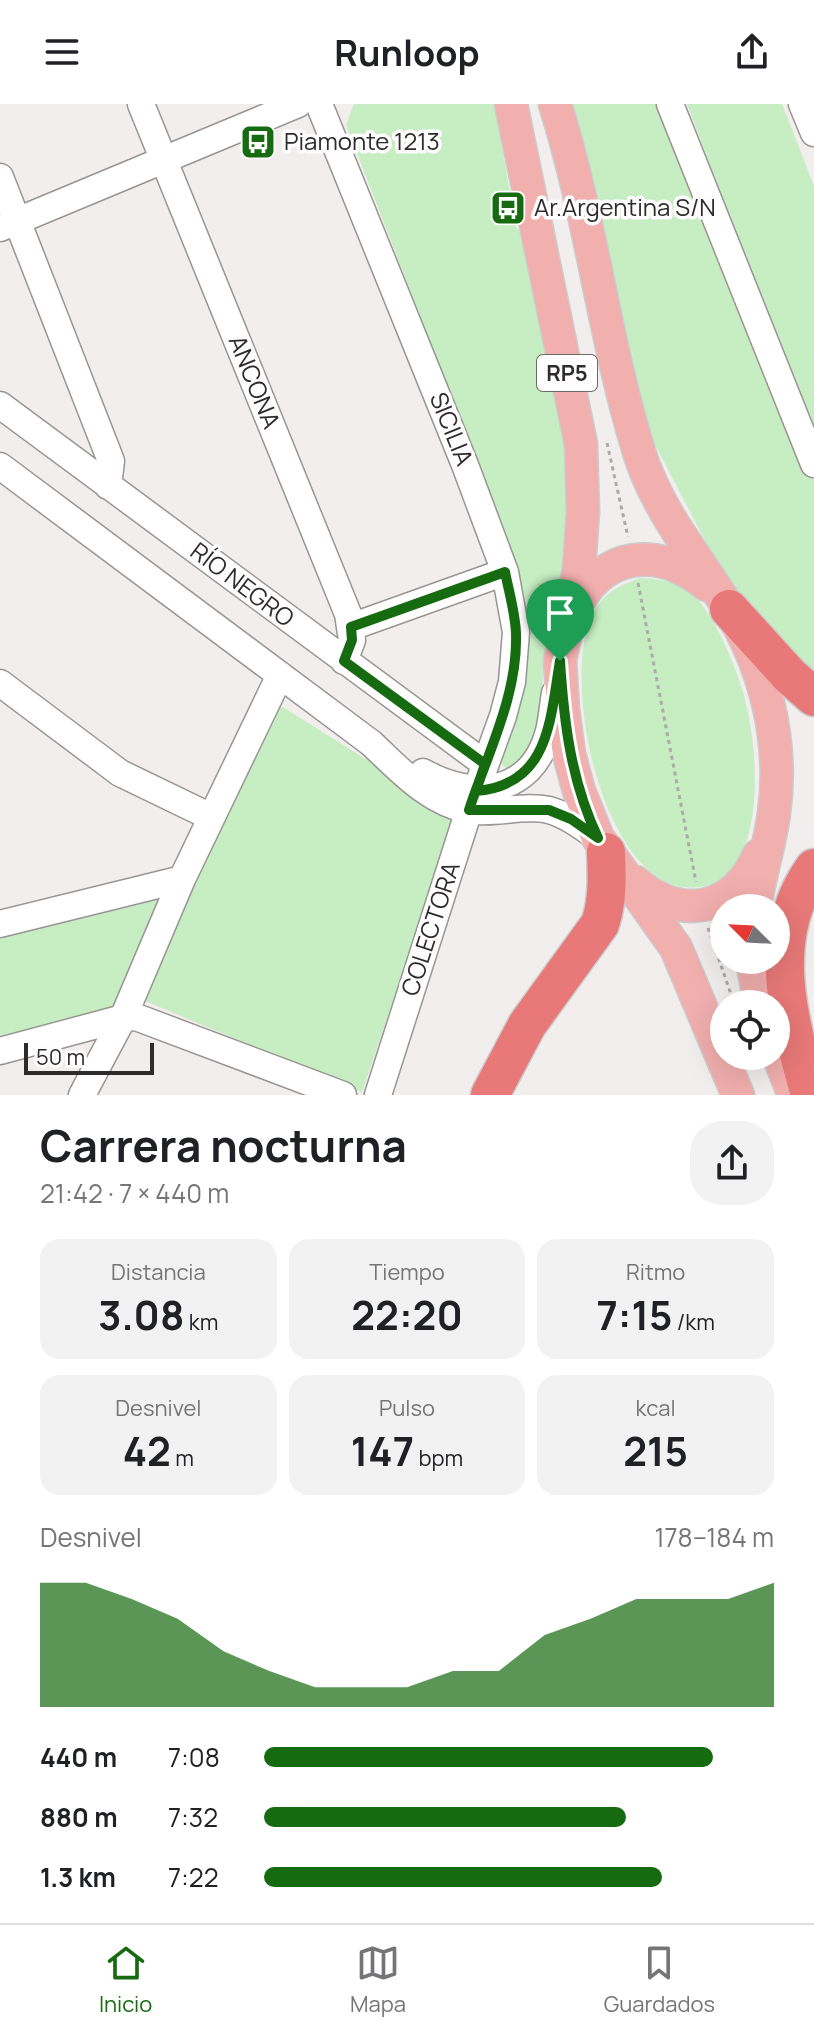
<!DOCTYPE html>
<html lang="es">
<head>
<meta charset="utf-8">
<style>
  :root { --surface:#fff; --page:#f2f2f2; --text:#202124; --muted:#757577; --line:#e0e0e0; --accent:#166b11 }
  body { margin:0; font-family:Manrope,sans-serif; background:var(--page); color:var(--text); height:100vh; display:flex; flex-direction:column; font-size:30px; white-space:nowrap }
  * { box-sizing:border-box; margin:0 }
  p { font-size:26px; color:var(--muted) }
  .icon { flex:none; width:44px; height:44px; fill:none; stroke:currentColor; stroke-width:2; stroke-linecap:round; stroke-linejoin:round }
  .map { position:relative; height:991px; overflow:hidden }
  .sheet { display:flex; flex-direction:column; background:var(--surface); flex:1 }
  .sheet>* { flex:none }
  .needle { width:52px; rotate:294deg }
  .controls { position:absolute; left:710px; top:790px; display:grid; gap:16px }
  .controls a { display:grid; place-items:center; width:80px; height:80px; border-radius:50%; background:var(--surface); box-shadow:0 8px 32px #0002; font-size:40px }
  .scale { position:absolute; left:24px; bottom:20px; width:130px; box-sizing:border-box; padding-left:8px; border:4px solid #2d2b2b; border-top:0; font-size:22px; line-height:28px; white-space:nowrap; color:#2d2b2b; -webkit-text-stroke:6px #fefcfc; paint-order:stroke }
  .pin { position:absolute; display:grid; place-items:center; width:68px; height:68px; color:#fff; margin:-82px -34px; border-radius:50% 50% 50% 0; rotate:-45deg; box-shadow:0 0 8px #0007 }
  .pin .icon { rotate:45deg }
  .round { display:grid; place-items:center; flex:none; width:84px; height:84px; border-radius:32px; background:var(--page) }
  .head { display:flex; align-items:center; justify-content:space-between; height:136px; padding:0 40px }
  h1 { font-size:44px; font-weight:700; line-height:60px }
  .figures { display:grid; grid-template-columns:repeat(3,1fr); gap:12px; height:136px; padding:8px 40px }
  .figures div { display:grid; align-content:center; border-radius:20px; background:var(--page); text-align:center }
  .figures b { font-size:40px; font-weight:700 }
  .figures small { font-size:22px; font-weight:400 }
  .figures p { font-size:22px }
  .chart { height:224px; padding:16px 40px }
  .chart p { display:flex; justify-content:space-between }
  .chart svg { width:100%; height:144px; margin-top:8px; fill:var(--accent); opacity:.7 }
  ul { padding:0 40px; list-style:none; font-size:26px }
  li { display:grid; grid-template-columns:128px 96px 1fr; align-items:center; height:60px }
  li i { height:20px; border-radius:10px; background:var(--accent) }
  header { display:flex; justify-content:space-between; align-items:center; height:104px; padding:0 40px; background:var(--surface); font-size:36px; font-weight:700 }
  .menu { display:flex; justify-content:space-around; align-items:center; height:112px; border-top:2px solid var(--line); background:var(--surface); font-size:22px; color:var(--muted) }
  .menu a { display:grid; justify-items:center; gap:4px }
  .menu .selected { color:var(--accent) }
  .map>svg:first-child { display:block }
</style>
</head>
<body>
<header><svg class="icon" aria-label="menu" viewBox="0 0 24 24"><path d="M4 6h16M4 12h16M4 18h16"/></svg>Runloop<svg class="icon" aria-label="share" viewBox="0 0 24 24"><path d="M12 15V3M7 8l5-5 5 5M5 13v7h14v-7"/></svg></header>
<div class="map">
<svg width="814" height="991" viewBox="0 0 814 991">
  <rect width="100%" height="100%" fill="#f3eeee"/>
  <path fill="#c7edc3" d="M354,0H498L505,16L501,37L516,123L532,144L571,363L563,486L544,550L540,630L522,661L507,665L501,659L498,650L525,553L527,501L512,449L346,21Z
    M566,0H665L814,377V581L802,573L732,482L710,446L650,331Z
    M687,0H782L814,82V323L809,325Z
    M640,474C658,475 677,477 691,489C713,508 734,558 742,585C758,634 771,767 704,782C605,805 555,567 596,504C607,487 621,481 640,474Z
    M278,600L456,712L362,988L138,894Z
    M163,790L115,905L0,937V829Z"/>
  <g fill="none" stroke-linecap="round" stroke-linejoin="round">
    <defs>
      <path id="minor" d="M141,0L348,510L352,536L344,557
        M319,0L465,361L505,468L516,528L512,578L503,612L469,706L378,991
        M670,0L814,360
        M802,0L814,29
        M0,73L111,357L108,382
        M0,124L298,0
        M0,301L485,660
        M0,362L371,639C399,665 428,698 468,706C494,711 523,700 549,706C567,711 583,723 598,734
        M351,523L505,468
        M0,579L120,669L211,713
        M423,668C474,697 532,691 549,627C552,615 553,601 555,589
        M0,820L182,775
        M0,947L123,914L136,913L343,991
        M82,991L123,914L182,775L280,571"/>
      <path id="major" d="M511,0L581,340L583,408L579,465L560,557L563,605L569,650L579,687L598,734L676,844L738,991
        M555,0C591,114 604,234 639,348C657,406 695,450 726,500C765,561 784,637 774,709C770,741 759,772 755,804
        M574,506C602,447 658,441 707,481
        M635,778C682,818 734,807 759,751
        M752,856L760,900
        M776,946L794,991"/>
      <path id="highway" d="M729,505L790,572L814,593
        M490,991L527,921L600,820C608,796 607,773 606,748
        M810,991C789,915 764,834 814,764"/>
    </defs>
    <use href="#minor" stroke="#999594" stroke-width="29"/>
    <use href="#major" stroke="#cdcccc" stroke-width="35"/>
    <use href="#highway" stroke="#cdcccc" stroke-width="41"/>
    <path stroke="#aeaaaa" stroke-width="3" stroke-dasharray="4 4" stroke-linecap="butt" d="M607,339L628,433
      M638,479L696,778
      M708,824L733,896"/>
    <use href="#minor" stroke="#fff" stroke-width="26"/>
    <use href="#major" stroke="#f1afae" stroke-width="32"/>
    <use href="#highway" stroke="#e87978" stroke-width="38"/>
  </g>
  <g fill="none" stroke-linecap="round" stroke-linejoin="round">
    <defs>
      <path id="route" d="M560,557C550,615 550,681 476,687L485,660L344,557L352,536L351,523L505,468C509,488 515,508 516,529C518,591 488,648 469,706H549L571,715L598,734C571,677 564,619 560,557"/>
    </defs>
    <use href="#route" stroke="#fff" stroke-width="16"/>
    <use href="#route" stroke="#166b11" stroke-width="10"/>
  </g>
  <defs>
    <symbol id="bus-square" viewBox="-11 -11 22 22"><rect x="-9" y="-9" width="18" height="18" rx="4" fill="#166b11" stroke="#fefcfc"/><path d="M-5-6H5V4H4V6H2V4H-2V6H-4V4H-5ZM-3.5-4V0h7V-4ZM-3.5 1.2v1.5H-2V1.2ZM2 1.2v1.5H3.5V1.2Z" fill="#fff"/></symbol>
  </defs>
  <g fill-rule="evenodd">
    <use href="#bus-square" x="238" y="18" width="40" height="40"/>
    <use href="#bus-square" x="488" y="84" width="40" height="40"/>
  </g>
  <g text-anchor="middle" stroke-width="7" stroke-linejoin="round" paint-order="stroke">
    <rect fill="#fefcfc" stroke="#6c6a6a" stroke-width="2" x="537" y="251" width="60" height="36" rx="6"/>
    <g font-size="22" font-weight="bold" fill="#2d2b2b">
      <text x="567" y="277">RP5</text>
    </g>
    <g font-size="24" fill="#2d2b2b" stroke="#fefcfc" text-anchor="start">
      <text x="284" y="46">Piamonte 1213</text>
      <text x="534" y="112">Ar.Argentina S/N</text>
    </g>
    <g font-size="24" fill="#2d2b2b" stroke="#fefcfc">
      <text transform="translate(254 278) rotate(68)" y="8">ANCONA</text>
      <text transform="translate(451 325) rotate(68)" y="8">SICILIA</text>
      <text transform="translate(242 481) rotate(37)" y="8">RÍO NEGRO</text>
      <text transform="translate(431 825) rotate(-72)" y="8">COLECTORA</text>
    </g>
  </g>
</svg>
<div class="controls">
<a><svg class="needle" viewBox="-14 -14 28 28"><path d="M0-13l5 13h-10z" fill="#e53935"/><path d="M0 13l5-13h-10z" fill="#757577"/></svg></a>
<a><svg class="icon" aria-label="locate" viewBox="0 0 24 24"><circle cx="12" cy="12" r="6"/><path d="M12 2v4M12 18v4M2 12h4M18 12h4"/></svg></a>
</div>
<div class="scale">50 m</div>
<div class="pin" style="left:560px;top:557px;background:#1e9e55"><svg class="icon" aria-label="arrive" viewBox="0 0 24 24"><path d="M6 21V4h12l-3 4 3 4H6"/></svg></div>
</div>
<section class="sheet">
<div class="head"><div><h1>Carrera nocturna</h1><p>21:42 · 7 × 440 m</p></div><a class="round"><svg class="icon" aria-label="share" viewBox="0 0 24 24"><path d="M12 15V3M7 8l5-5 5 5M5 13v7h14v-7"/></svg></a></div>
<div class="figures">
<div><p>Distancia</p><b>3.08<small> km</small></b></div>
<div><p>Tiempo</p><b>22:20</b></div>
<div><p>Ritmo</p><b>7:15<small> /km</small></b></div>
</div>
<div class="figures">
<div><p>Desnivel</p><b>42<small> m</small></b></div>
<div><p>Pulso</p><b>147<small> bpm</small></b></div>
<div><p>kcal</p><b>215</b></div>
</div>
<div class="chart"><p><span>Desnivel</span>178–184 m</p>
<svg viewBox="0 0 160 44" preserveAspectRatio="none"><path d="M0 44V6L10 6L20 11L30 17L40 27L50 33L60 38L70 38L80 38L90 33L100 33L110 22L120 17L130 11L140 11L150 11L160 6V44z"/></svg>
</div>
<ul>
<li><b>440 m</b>7:08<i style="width:88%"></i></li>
<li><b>880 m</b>7:32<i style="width:71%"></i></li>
<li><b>1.3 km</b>7:22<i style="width:78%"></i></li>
</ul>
</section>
<nav class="menu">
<a class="selected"><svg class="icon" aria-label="home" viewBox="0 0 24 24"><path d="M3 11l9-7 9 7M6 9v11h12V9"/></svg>Inicio</a>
<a><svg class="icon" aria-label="map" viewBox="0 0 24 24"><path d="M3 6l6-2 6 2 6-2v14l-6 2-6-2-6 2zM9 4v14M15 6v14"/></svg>Mapa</a>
<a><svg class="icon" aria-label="saved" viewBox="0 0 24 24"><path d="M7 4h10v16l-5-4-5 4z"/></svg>Guardados</a>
</nav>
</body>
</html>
